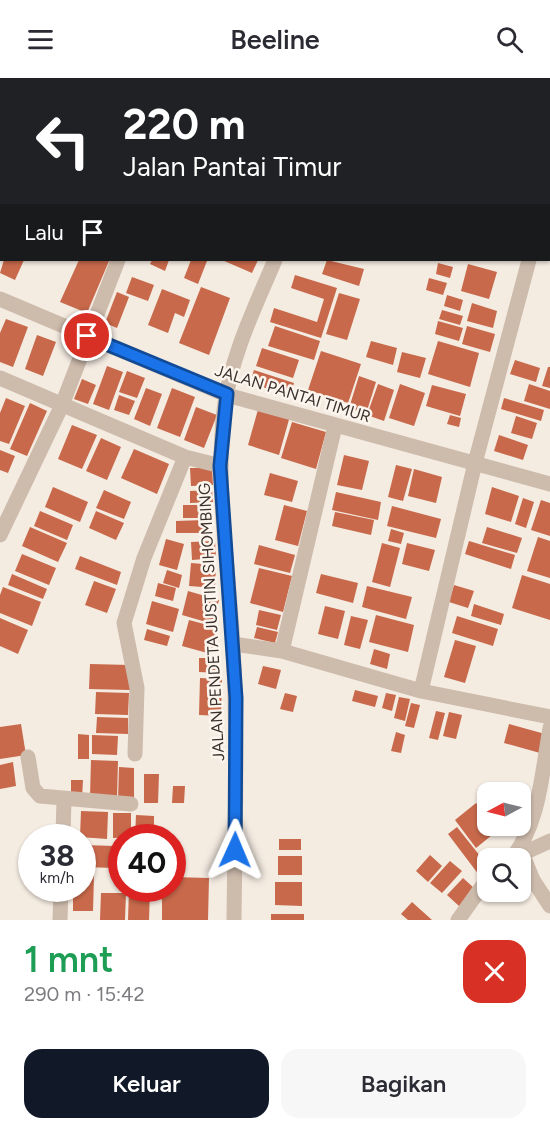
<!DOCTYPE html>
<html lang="id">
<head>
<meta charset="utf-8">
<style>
	body { margin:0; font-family:Figtree,sans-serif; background:#f7f7f7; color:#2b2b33; height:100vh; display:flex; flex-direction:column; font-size:22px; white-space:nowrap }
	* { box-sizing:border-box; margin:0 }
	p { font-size:20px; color:#7c7c81 }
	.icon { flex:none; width:33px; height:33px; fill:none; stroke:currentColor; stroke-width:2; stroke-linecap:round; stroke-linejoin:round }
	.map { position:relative; height:842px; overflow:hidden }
	.details { display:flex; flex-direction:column; background:#fff; flex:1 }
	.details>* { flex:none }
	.hud { position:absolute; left:0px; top:0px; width:550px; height:183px; box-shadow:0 2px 4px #0004; background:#202124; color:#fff; overflow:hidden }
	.needle { width:39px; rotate:263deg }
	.fabs { position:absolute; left:477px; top:704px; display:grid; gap:12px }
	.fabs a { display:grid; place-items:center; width:54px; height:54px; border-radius:12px; background:#fff; box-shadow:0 2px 4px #0004; font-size:30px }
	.speed { position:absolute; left:18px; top:746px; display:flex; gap:12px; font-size:30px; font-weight:700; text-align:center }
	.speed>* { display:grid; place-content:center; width:78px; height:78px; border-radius:50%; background:#fff; box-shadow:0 2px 4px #0004; line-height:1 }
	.speed small { font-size:15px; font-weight:400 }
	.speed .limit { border:9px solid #d22; background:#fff; color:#111 }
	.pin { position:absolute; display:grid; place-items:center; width:51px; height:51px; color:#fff; margin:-26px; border:3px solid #fff; border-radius:50%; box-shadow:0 2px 6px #0007 }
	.me { position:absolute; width:66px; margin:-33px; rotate:1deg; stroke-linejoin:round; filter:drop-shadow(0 0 4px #0008) }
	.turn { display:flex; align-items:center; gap:21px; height:126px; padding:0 24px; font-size:27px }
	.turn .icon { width:78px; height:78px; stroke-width:2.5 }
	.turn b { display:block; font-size:42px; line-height:51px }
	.then { display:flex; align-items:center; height:57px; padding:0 24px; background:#0003; gap:12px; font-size:22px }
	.round { display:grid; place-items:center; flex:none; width:63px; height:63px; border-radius:18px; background:#f7f7f7 }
	.head { display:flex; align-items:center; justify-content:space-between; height:102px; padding:0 24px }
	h1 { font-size:36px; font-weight:600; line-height:45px; color:#1e9e55 }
	.primary-button { display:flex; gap:12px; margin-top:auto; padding:12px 24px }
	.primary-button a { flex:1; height:69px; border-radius:18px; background:#111827; color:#fff; font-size:24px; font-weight:600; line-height:69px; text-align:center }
	.primary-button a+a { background:#f7f7f7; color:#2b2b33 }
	header { display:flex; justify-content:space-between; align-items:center; height:78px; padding:0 24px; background:#fff; font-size:27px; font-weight:600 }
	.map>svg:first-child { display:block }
	.building { fill:#c8694b }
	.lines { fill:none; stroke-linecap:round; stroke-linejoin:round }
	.minor { stroke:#cdbbac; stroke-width:15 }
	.tertiary { stroke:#cdbbac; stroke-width:15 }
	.primary { stroke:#7d675c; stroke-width:15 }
	.route-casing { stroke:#114b97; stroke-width:15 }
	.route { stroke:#1a73e8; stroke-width:10 }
	.labels { text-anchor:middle; stroke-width:5; stroke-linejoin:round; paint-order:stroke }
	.street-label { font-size:16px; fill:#3b302b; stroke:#fbf5ee }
</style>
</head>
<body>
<header><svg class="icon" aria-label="menu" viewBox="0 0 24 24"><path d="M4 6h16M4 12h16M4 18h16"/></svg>Beeline<svg class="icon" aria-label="search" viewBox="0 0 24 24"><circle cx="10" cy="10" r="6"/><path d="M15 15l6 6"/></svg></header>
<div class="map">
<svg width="550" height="842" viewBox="0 0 550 842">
	<rect width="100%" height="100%" fill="#f4ebe1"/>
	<path class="building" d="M4,182H24L15,202L0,195Z
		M79,182L109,183L87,235L60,224Z
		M152,182H169L165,193L150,186Z
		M191,182L207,183L198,206L184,200Z
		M222,182H258L252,195Z
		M327,182L364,191L359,208L322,196Z
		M438,185L453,189L450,200L436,196Z
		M468,186L497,194L489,221L461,213Z
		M295,197L337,210L321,260L270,244L274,230L317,244L324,221L291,210Z
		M132,199L154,207L148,223L126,215Z
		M429,200L447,205L443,217L426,212Z
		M201,209L230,220L209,277L179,265Z
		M162,211L190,222L184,239L175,235L168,255L148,247Z
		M117,214L129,219L117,250L105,245Z
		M339,215L360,221L347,262L326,256Z
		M447,217L463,222L460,233L444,228Z
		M472,225L497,233L493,250L467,243Z
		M442,232L463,238L460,247L439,241Z
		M6,241L28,249L13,289L0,284V255Z
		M438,243L463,250L459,263L435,256Z
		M275,248L320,263L314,282L268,268Z
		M467,248L495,256L490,274L462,266Z
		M37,257L56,264L43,298L25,291Z
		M371,263L397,270L393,287L366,279Z
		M438,263L479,275L470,309L428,296Z
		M262,270L299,282L293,300L256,288Z
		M321,273L361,286L348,325L308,312Z
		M402,274L426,280L420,300L397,294Z
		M515,282L540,290L536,304L510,296Z
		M107,288L123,294L109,332L93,326Z
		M548,289H550V310L542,308Z
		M254,292L294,305L290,318L250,305Z
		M127,293L145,300L137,320L119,314Z
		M359,298L376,304L366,336L349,330Z
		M82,301L96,307L88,326L74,321Z
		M378,306L394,312L384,343L367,337Z
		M400,306L425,315L414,348L389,340Z
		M529,306L550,313V331L524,323Z
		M432,307L466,316L460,338L426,328Z
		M146,310L162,316L150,348L134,341Z
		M172,310L195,319L180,359L157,350Z
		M119,317L135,323L129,337L114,332Z
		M6,320L25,328L9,366L0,363V335Z
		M504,320L544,332L541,343L501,331Z
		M30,325L47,333L27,378L10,371Z
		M259,328L290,338L279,377L248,367Z
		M196,329L217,337L204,370L184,362Z
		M450,337L461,340L459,349L447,346Z
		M516,338L537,345L532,361L511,355Z
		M292,344L326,354L316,391L281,380Z
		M72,347L97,357L82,391L58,381Z
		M499,357L528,367L523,382L494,373Z
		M101,360L121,369L107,402L86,393Z
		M134,371L169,386L157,416L121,400Z
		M0,372L15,378L8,395L0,392Z
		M344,377L369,383L362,412L337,407Z
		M396,387L412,391L403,423L388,419Z
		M190,390H212L213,407L191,408Z
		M414,391L442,399L436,425L408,418Z
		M270,395L298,403L292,424L264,417Z
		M53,409L88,424L80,444L45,429Z
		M492,409L519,418L511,444L485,436Z
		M104,412L131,424L124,441L96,430Z
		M212,412L213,424L190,425V413Z
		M336,414L381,424L378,442L332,432Z
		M523,420L534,424L526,450L515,446Z
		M541,422L550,425V458L531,452Z
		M183,427H203L204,440H183Z
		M284,427L307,433L298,468L275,462Z
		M392,428L441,441L436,460L387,448Z
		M40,433L73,447L67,462L34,448Z
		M96,433L124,445L116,462L89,450Z
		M335,434L374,442L371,457L332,448Z
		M204,442V455H176V443Z
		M30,449L67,465L58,484L22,468Z
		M487,449L522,460L517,475L482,465Z
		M391,451L404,455L401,466L388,463Z
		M538,459L550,463V500L527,493Z
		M166,461L184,466L177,492L159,487Z
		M215,463L216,480L192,482L191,464Z
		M469,463L515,477L511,491L465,476Z
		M382,465L400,470L390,509L372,504Z
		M407,465L435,472L429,493L402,486Z
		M259,467L295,477L290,495L254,486Z
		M22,476L56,490L49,507L15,493Z
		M80,478L121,494L117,507L75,491Z
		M191,485L216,487L215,510L189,508Z
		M259,490L292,498L283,534L250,525Z
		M167,492L182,497L179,510L163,505Z
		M12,496L47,511L43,521L8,507Z
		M321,496L358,505L353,525L316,515Z
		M522,497L550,506V542L512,530Z
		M94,503L116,511L107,535L85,527Z
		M158,505L176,510L173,523L155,518Z
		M454,507L474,513L468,530L449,524Z
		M367,508L412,519L406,541L362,529Z
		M3,509L41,524L32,548L0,535V517Z
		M188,513L219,522L213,546L182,537Z
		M152,523L179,531L173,554L146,546Z
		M474,526L504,536L501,547L471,538Z
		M325,528L345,533L338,561L318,556Z
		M259,532L281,537L277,552L256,547Z
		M376,537L414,547L408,574L369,564Z
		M351,538L368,542L360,571L344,567Z
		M457,538L498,551L493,568L452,555Z
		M0,540L28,552L18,576L0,568Z
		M189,542L219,550L211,576L182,568Z
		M257,549L278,554L275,565L254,560Z
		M147,551L170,558L167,568L144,562Z
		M455,562L476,568L465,605L444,599Z
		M374,571L390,576L387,591L370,586Z
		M199,580H219V595L199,594Z
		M90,586L130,587V612L89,611Z
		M263,588L281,592L276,611L258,606Z
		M200,600L222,601L221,638L199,637Z
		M355,612L378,618L375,629L352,623Z
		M96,614L129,615L128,637L95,636Z
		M285,615L297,618L293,634L280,631Z
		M386,615L396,617L392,633L382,630Z
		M399,619L410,621L405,643L394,640Z
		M411,625L420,627L414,650L405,648Z
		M436,633L445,635L438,662L429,660Z
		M449,634L462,637L456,661L443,658Z
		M97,639L128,640V656L96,655Z
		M21,646L26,677L0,681V649Z
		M509,646L545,656L540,675L504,665Z
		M396,654L405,657L401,675L391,673Z
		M78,656L89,657V681H78Z
		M92,657L118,658L117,677L92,676Z
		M91,682L118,683L117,720L90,719Z
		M13,684L16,708L0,711V687Z
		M119,689L134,690V723H118Z
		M144,696H159L158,725H144Z
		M71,702H83L82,720H71Z
		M173,708H185L184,725H172Z
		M476,725L488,740V747H493L497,753L476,770L455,742Z
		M81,733L108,734L107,761L80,759Z
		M113,735H131V759L113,760Z
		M136,737L154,738V759H135Z
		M457,749L488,788L479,797L448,756Z
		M279,761H301V772H279Z
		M83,767L115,768L114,790L83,789Z
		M430,777L442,788L428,804L416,793Z
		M278,778H302V797H278Z
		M450,783L462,793L442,815L430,805Z
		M82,797L94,798L93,833H73V810H82Z
		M172,799L209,800L208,842H162V810H172Z
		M463,800L474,810L459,828L447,817Z
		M275,804H302V828L275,827Z
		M129,811L150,812L149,842H128Z
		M101,815H126L125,842H100Z
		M412,824L432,842H408L401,836Z
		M271,836H304V842H271Z"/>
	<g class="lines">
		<path class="minor" d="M298,0L303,2
			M44,2L45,0
			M192,2L193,0
			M0,102L2,98
			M549,107L550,104
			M0,221L227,317L550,406
			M0,300L185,379L221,388
			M0,457L62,327L118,182
			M233,566L282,573L421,613L550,639
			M282,573L335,348
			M421,613L475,385L529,182
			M135,676L137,610L124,545L144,480L185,379
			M28,679L33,710L40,718L131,726
			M63,759L64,721
			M522,775L533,802L550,828
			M512,780C540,745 542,693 550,650
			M513,780L550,763
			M60,842L61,810
			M458,842L488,800"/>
		<path class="tertiary" d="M350,2L351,0
			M234,842C235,751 238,660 233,569C229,490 215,410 224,332C230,280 255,229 275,182"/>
		<path class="primary" d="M529,0L532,2
			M549,12H550"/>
	</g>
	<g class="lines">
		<defs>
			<path id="route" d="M87,258L227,316L220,388L236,620L235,772"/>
		</defs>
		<use href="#route" class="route-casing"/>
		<use href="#route" class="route"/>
	</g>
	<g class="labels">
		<g class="street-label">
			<text transform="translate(293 315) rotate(17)" y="6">JALAN PANTAI TIMUR</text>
			<text transform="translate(211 544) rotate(-93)" y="6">JALAN PENDETA JUSTIN SIHOMBING</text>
		</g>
	</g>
</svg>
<div class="fabs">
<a><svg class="needle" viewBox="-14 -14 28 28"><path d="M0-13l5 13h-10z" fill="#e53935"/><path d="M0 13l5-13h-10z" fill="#7c7c81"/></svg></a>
<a><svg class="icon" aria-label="search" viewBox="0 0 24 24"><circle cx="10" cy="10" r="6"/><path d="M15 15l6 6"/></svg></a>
</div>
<div class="speed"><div>38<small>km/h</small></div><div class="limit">40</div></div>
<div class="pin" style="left:87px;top:258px;background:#d93025"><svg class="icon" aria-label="arrive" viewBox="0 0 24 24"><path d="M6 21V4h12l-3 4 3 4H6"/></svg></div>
<svg class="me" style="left:235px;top:772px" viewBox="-20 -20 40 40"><path d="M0-17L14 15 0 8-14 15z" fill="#1a73e8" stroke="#fff" stroke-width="4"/></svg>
<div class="hud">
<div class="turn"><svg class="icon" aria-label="left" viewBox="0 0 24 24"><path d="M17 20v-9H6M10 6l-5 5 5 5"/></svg><div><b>220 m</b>Jalan Pantai Timur</div></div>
<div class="then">Lalu<svg class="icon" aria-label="arrive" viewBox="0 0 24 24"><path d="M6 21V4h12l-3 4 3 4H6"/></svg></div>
</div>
</div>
<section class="details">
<div class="head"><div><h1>1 mnt</h1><p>290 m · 15:42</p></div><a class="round" style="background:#d93025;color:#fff"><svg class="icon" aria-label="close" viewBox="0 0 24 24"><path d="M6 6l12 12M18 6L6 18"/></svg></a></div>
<div class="primary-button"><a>Keluar</a><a>Bagikan</a></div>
</section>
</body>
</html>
